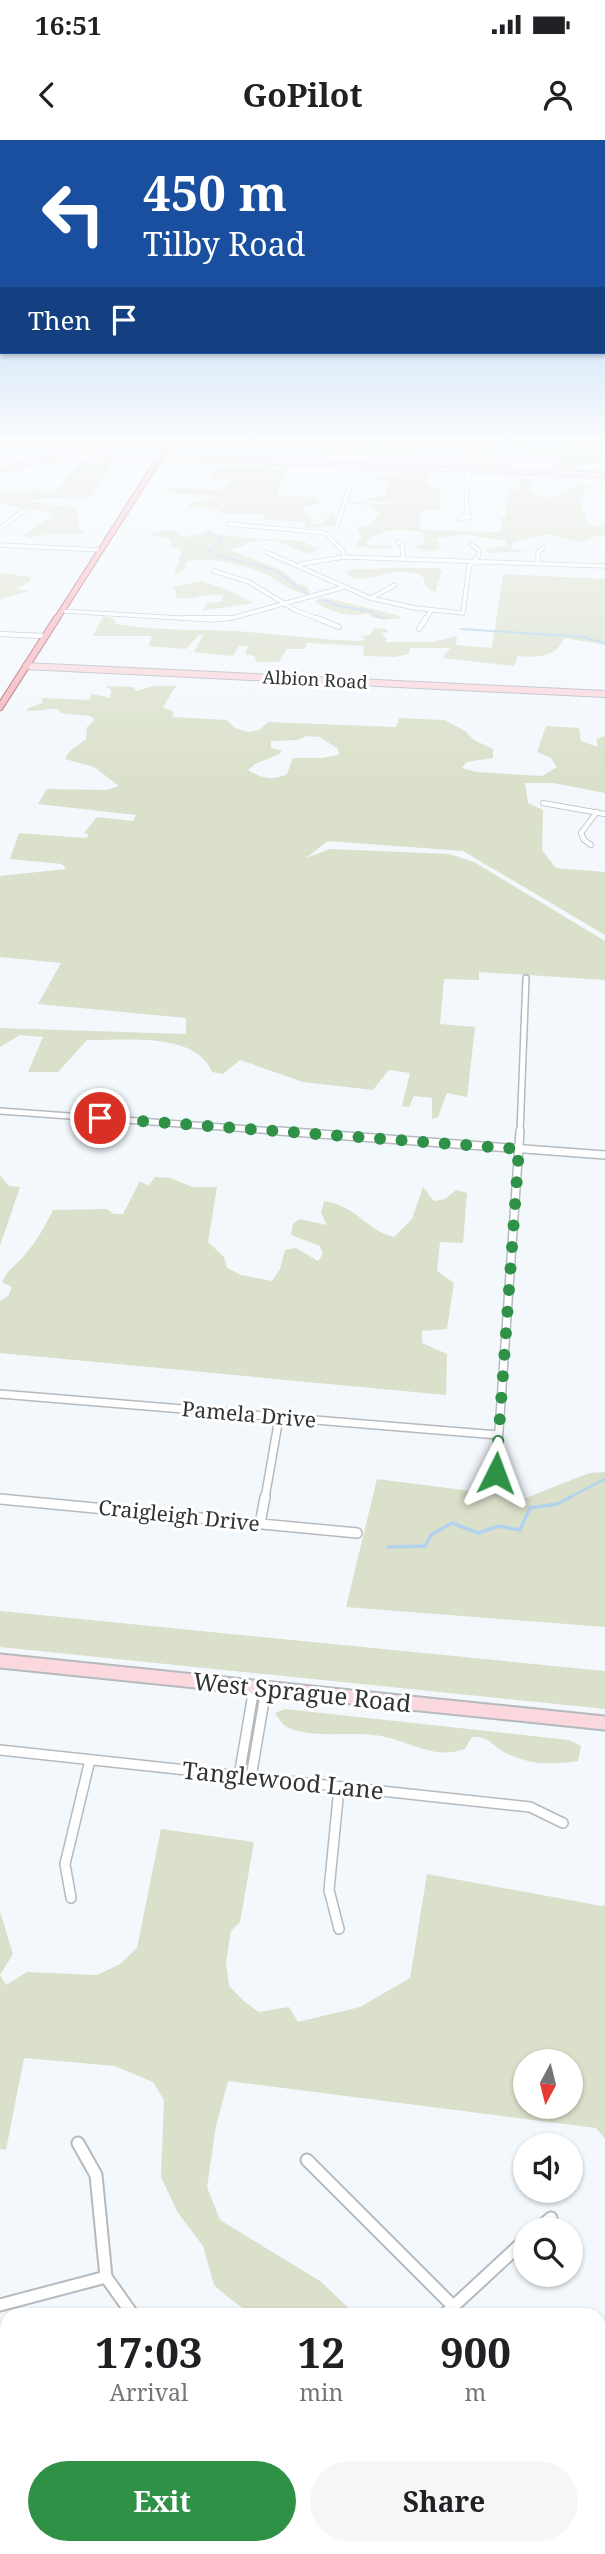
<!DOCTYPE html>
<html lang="en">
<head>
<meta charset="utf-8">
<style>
	body { margin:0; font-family:"Noto Serif",serif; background:#f6f6f6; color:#202124; height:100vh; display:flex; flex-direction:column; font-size:26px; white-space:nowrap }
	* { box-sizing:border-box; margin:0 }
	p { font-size:23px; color:#757577 }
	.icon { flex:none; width:38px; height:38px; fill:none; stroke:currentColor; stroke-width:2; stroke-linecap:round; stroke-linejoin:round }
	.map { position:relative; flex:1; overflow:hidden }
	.panel { position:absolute; left:0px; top:2168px; width:606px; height:247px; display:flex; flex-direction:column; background:#fff; border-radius:21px 21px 0 0; box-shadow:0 2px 5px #0004 }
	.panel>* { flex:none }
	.top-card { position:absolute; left:0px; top:0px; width:606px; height:214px; box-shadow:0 2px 5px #0004; background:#1a4fa0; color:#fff; overflow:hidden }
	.needle { width:46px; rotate:187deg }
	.buttons { position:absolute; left:513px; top:1909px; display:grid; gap:14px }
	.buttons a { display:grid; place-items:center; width:70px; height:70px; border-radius:50%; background:#fff; box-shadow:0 2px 5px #0004; font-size:35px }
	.pin { position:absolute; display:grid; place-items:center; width:60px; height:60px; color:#fff; margin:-30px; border:4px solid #fff; border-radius:50%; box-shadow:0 2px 7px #0007 }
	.me { position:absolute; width:77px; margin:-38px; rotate:3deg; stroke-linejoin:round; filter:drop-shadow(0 0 5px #0008) }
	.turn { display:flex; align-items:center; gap:24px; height:147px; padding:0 28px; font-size:32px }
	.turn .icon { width:91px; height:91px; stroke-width:2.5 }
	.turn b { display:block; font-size:49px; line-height:60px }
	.then { display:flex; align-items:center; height:66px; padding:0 28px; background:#0003; gap:14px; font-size:26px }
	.eta { display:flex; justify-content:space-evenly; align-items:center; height:119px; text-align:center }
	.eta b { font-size:42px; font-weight:700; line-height:49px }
	.action { display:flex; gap:14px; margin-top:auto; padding:14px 28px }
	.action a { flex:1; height:80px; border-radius:42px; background:#2e9146; color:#fff; font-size:28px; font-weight:700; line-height:80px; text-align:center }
	.action a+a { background:#f6f6f6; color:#202124 }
	.status { display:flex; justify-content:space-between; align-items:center; height:49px; padding:0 35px; background:#fff; direction:ltr }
	.status svg { height:19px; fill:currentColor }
	header { display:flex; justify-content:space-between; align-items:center; height:91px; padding:0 28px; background:#fff; font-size:32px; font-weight:700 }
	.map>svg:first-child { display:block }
	.green { fill:#dae0ca; fill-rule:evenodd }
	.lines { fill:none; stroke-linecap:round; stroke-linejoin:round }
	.stream-far2 { stroke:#b3d2ed; stroke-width:2 }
	.stream-far1 { stroke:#b3d2ed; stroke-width:2.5 }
	.stream { stroke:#b3d2ed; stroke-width:3.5 }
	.street-far5-casing { stroke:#b5babf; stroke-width:5 }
	.street-far4-casing { stroke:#b5babf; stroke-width:6 }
	.street-far3-casing { stroke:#b5babf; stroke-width:8 }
	.street-far2-casing { stroke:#b5babf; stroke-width:10 }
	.street-far1-casing { stroke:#b5babf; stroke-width:12 }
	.street-casing { stroke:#b5babf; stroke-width:15 }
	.secondary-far2-casing { stroke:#b5babf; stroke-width:7 }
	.secondary-far1-casing { stroke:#b5babf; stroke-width:8 }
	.secondary-casing { stroke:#b5babf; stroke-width:17 }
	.primary-far1-casing { stroke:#ae646e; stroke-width:7 }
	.primary-casing { stroke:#ae646e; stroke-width:8 }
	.street-far5 { stroke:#fff; stroke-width:3.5 }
	.street-far4 { stroke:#fff; stroke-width:4.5 }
	.street-far3 { stroke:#fff; stroke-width:5 }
	.street-far2 { stroke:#fff; stroke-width:7 }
	.street-far1 { stroke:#fff; stroke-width:9 }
	.street { stroke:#fff; stroke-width:11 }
	.secondary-far2 { stroke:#fbd8dd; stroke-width:5 }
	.secondary-far1 { stroke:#fbd8dd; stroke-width:6 }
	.secondary { stroke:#fbd8dd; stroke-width:13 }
	.primary-far1 { stroke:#f7b2bb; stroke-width:5 }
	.primary { stroke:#f7b2bb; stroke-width:6 }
	.route { stroke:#2e9146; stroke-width:12; stroke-dasharray:0 21.6 }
	.labels { text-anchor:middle; stroke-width:6; stroke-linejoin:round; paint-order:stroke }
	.far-street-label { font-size:18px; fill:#313335; stroke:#fff }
	.street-label { font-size:21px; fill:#313335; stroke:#fff }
	.near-street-label { font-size:24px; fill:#313335; stroke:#fff }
</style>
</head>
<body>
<div class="status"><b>16:51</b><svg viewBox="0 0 49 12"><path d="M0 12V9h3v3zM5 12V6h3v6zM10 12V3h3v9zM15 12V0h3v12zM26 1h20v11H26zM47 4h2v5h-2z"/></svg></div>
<header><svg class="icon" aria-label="back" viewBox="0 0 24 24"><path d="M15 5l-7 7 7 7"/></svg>GoPilot<svg class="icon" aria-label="person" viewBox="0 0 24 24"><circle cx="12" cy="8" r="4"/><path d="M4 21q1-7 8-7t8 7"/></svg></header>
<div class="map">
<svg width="605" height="2414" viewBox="0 0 605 2414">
	<rect width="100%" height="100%" fill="#f3f8fd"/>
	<path class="green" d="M277,302H605V323L572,326L567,329L605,331V334L556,330V324L560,319L544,316L543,319L530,318L526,310L490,308L489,319L494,320L493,326L507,328L461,327H480L476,323L486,321L483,319L455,325L451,323L462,315H473L443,303L442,306H421L410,315L398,319L323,313L304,307L300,303Z
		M113,314L117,315L90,359L45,358L28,361L77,369L78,384L85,394H50L29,398L23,395L52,377L51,372L0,364V351L28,354L32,349L55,353L82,320L91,321L92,332L106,317Z
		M218,327L286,329L277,355L319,358L318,364L301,368L314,380L311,384L320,385L331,374H334L336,379L334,384L338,386L305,388V383L263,379L264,374L219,373L218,369L189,367V362L206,361L217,356L167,353L165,347L222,350L233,340L207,339Z
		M412,332L430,333L428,344L440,349V369L420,371V390L498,392L503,390L500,380L506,375L508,349L517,350L523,338L534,340L531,351C546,363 565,356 577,343L593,347L585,348L580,363L589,385L605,387V396L597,395L578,403C547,392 544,393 512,403V409L527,412L491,413L485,410L506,406V401L462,394L436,399L441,408L433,411L410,407L424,404L425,396L422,392C403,389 381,387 366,402L368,405L395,406L381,409L355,406L361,398L356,387H368L380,373L373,371V366L348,363L349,361L387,365L390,362L360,360L385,355L388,342L380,341L376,337Z
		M160,391H176L178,395L186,397L209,392L242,398L291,400L302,401L319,409C303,419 296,407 282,403C270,399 258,400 247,403L245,406L228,409L281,430L297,443L308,447L310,454C294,456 276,438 261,432C244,425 205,416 188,421L185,424L186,428L174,436L182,409L169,406L172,401L169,399L148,395Z
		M399,428H439L442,431L435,452L425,446L424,438C396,419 363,452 345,432L355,429Z
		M0,433L31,437V441L16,449L29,451L0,459Z
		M503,434L605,439V505L564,498C558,517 535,518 518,516L514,526L442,518L450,508H410L409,514L395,517L363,516L364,506L307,503L305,509H287L279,522H256L255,516L245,514L248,506H239L233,516L194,512L203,495H199L186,509L149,506L152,496H93L103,476L115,480L116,484C157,491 194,489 235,491C277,494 318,500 360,501L365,499L361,496L370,495L374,488L386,489L388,491L382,494L387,499L385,502H433L457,496L456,505L492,508Z
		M201,441L226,449L254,463L202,471L207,464L222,461L223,456C207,450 191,463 175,457L176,452L173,447Z
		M320,458L332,459L400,476L399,479C387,479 377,482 367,473C353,479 325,471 315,461Z
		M105,546L133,547L137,551L153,546H176L163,567L174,572L172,577L227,580L235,588L248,592L259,590L268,582L396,587L399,578L445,580L465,591L474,600L493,609V618L466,622L462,628L477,632L542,636L557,627L551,618L537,612L546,586L579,588L581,601L598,607L596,599L605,596V653L553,643H525L528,663L543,670L542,710L556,728L605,732V795L463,711L328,701L306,718L330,709L449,714L474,722L605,801V840L479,832V840L444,839L440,884L475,887L467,957L447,953L438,977L432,979V958L414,956L409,967L402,966L410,933L389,930L373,950L303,942L240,920L223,934L212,932C195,891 124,901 87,900L58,932H28L43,897L20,895L0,907V888L186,894V878L38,864L61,823L0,817V736L66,729L62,724L10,719L19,693L86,698L89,695L84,693L97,677L133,681L136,675L38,664L47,649L107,650L119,646L94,627L65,619L70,611L86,599L87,587L94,580L91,576L60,573L59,569C47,568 38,572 26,571L28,568L43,563L42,558L89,560L92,554L110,558L111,550ZM306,596L320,597L338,609L339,615L322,618H293L287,634C274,641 260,638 248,630L255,624L279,614L282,611L271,608V601L298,600Z
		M0,1035L9,1046L20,1047L0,1106Z
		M155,1037L171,1038L192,1047H217L208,1102L224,1117L227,1128L241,1135L272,1141L280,1129L285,1110L296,1108L318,1121L323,1114L320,1106L291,1095L293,1084L299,1079L327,1085L321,1073L324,1061C359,1067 365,1090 394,1097L412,1079L423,1047L434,1061L445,1059L456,1050L467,1053L463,1103L440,1102L437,1131L454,1143L447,1189L422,1191V1203L447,1214L446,1255L0,1213V1161L8,1156L12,1147L2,1142C7,1130 15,1126 23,1117C35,1103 45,1087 53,1070L107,1069L114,1074H123L140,1041L148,1046Z
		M605,1332V1487L346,1467L377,1339L526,1358L589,1333Z
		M0,1471L605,1531V1569L0,1507Z
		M285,1569L569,1600L581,1606L578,1621C553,1625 530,1625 506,1613C490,1605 492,1597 472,1597L465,1609C432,1620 413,1602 381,1596C352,1591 323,1598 294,1590C284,1587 280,1581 275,1573Z
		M161,1689L254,1702L240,1782L231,1791L226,1822L229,1846L246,1863L259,1872L289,1867L298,1882L360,1867L410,1838L427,1734L602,1766L605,1765V1999L596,1988L228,1941L216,1986L207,2047L220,2080L320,2141L356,2175H252L229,2158L214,2145L203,2106L178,2073L161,2037L164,1960L153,1942L115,1926L24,1918L6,2010L0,2009V1771L13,1814L0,1835L6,1845L27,1832L97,1835L120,1824L137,1808ZM525,1922H570V1967H525Z
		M6,2251L7,2366L0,2383V2254Z"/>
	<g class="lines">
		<path class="stream-far2" d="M490,302L582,304L580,302
			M597,302H605
			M368,303L385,302
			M600,320L605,318
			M208,391L220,399V403L209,410L220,416L274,430L307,454
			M324,460L339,466L373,472L375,476L385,478
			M461,489L583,497L605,503"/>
		<path class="stream-far1" d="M568,1358L605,1339"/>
		<path class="stream" d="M388,1407L425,1406L431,1395L452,1383L478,1393L499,1386L520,1390L530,1368L557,1364L571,1357"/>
		<defs>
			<path id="street-far5" d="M0,312L8,302
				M0,323L10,327
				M460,379L469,377L466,360L469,330
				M229,384L325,393L343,411L344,417
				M337,386L356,325
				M0,388L25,370
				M398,402L402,404L403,418
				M0,405L101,410
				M266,412L370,458L415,468L463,473L469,426L478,417L479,411L471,404
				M538,423V412L544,407
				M301,424L344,417L605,426
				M214,431L249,442L295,470L321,480
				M371,458L395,445
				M62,471L213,480L232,478L341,448
				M425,480L431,471"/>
			<path id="street-far4" d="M185,478H229
				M317,478L339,487
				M419,489L426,478
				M0,494L44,496
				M543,663L605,674
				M591,705L584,700L581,693L597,672"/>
			<path id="street-far3" d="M0,971L303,993
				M520,993L526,838"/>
			<path id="street-far2" d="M279,991L605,1015
				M0,1254L498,1295
				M496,1333L520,991
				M265,1358L279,1278"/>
			<path id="street-far1" d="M0,1359L357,1393
				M260,1384L265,1357
				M0,1610L530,1667L563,1683
				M239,1636L254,1548
				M251,1637L266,1549
				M339,1648L329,1750L339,1789
				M71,1758L65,1724L90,1620"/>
			<path id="street" d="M78,2003L96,2035L106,2137L133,2175
				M307,2020L452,2165
				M537,2090L551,2078
				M0,2165L106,2137
				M444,2175L525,2100
				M359,2408L361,2414
				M95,2414L104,2408"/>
			<path id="secondary-far2" d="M160,317L605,335
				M0,329L134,302"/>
			<path id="secondary-far1" d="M26,526L605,554"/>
			<path id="secondary" d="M0,1521L605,1583"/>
			<path id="primary-far1" d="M56,480L170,302"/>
			<path id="primary" d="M0,567L57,478"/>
		</defs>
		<use href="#street-far5" class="street-far5-casing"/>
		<use href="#street-far4" class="street-far4-casing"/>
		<use href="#street-far3" class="street-far3-casing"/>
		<use href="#street-far2" class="street-far2-casing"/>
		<use href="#street-far1" class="street-far1-casing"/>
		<use href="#street" class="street-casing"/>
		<use href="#secondary-far2" class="secondary-far2-casing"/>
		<use href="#secondary-far1" class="secondary-far1-casing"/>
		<use href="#secondary" class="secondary-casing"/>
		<use href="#primary-far1" class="primary-far1-casing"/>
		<use href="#primary" class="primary-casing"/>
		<use href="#street-far5" class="street-far5"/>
		<use href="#street-far4" class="street-far4"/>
		<use href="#street-far3" class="street-far3"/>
		<use href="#street-far2" class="street-far2"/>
		<use href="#street-far1" class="street-far1"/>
		<use href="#street" class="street"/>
		<use href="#secondary-far2" class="secondary-far2"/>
		<use href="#secondary-far1" class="secondary-far1"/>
		<use href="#secondary" class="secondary"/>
		<use href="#primary-far1" class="primary-far1"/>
		<use href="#primary" class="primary"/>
	</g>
	<linearGradient id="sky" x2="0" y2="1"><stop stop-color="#93c0ea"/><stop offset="0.47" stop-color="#fafcfe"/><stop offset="1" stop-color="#fafcfe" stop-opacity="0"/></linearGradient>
	<rect width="605" height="640" fill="url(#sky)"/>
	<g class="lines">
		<path class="route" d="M100,978L519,1009L496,1333"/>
	</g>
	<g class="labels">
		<g class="far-street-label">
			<text transform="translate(315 540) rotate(3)" y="6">Albion Road</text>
		</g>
		<g class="street-label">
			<text transform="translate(249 1275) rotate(5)" y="7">Pamela Drive</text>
			<text transform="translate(179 1376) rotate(6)" y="7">Craigleigh Drive</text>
		</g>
		<g class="near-street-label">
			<text transform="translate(302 1553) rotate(6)" y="8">West Sprague Road</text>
			<text transform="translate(283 1641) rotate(6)" y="8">Tanglewood Lane</text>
		</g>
	</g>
</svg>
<div class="buttons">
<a><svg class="needle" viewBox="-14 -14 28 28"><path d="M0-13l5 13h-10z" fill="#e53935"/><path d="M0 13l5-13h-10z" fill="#757577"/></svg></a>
<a><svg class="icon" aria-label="sound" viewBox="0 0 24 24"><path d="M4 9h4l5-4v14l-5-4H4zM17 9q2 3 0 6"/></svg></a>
<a><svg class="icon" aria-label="search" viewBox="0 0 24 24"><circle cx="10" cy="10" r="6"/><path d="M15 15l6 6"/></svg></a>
</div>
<div class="pin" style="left:100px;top:978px;background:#d93025"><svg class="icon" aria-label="arrive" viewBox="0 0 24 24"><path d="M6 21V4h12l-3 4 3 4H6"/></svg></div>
<svg class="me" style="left:496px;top:1333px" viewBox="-20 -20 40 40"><path d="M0-17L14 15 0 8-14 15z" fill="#2e9146" stroke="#fff" stroke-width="4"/></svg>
<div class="top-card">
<div class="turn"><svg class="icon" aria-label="left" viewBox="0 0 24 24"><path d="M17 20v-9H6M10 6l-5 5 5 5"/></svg><div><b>450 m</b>Tilby Road</div></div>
<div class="then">Then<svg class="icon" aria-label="arrive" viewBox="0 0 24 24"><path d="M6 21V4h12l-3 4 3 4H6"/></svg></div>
</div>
<section class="panel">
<div class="eta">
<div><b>17:03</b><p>Arrival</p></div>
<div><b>12</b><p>min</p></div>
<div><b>900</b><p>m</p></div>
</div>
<div class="action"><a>Exit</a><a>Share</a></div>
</section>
</div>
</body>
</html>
